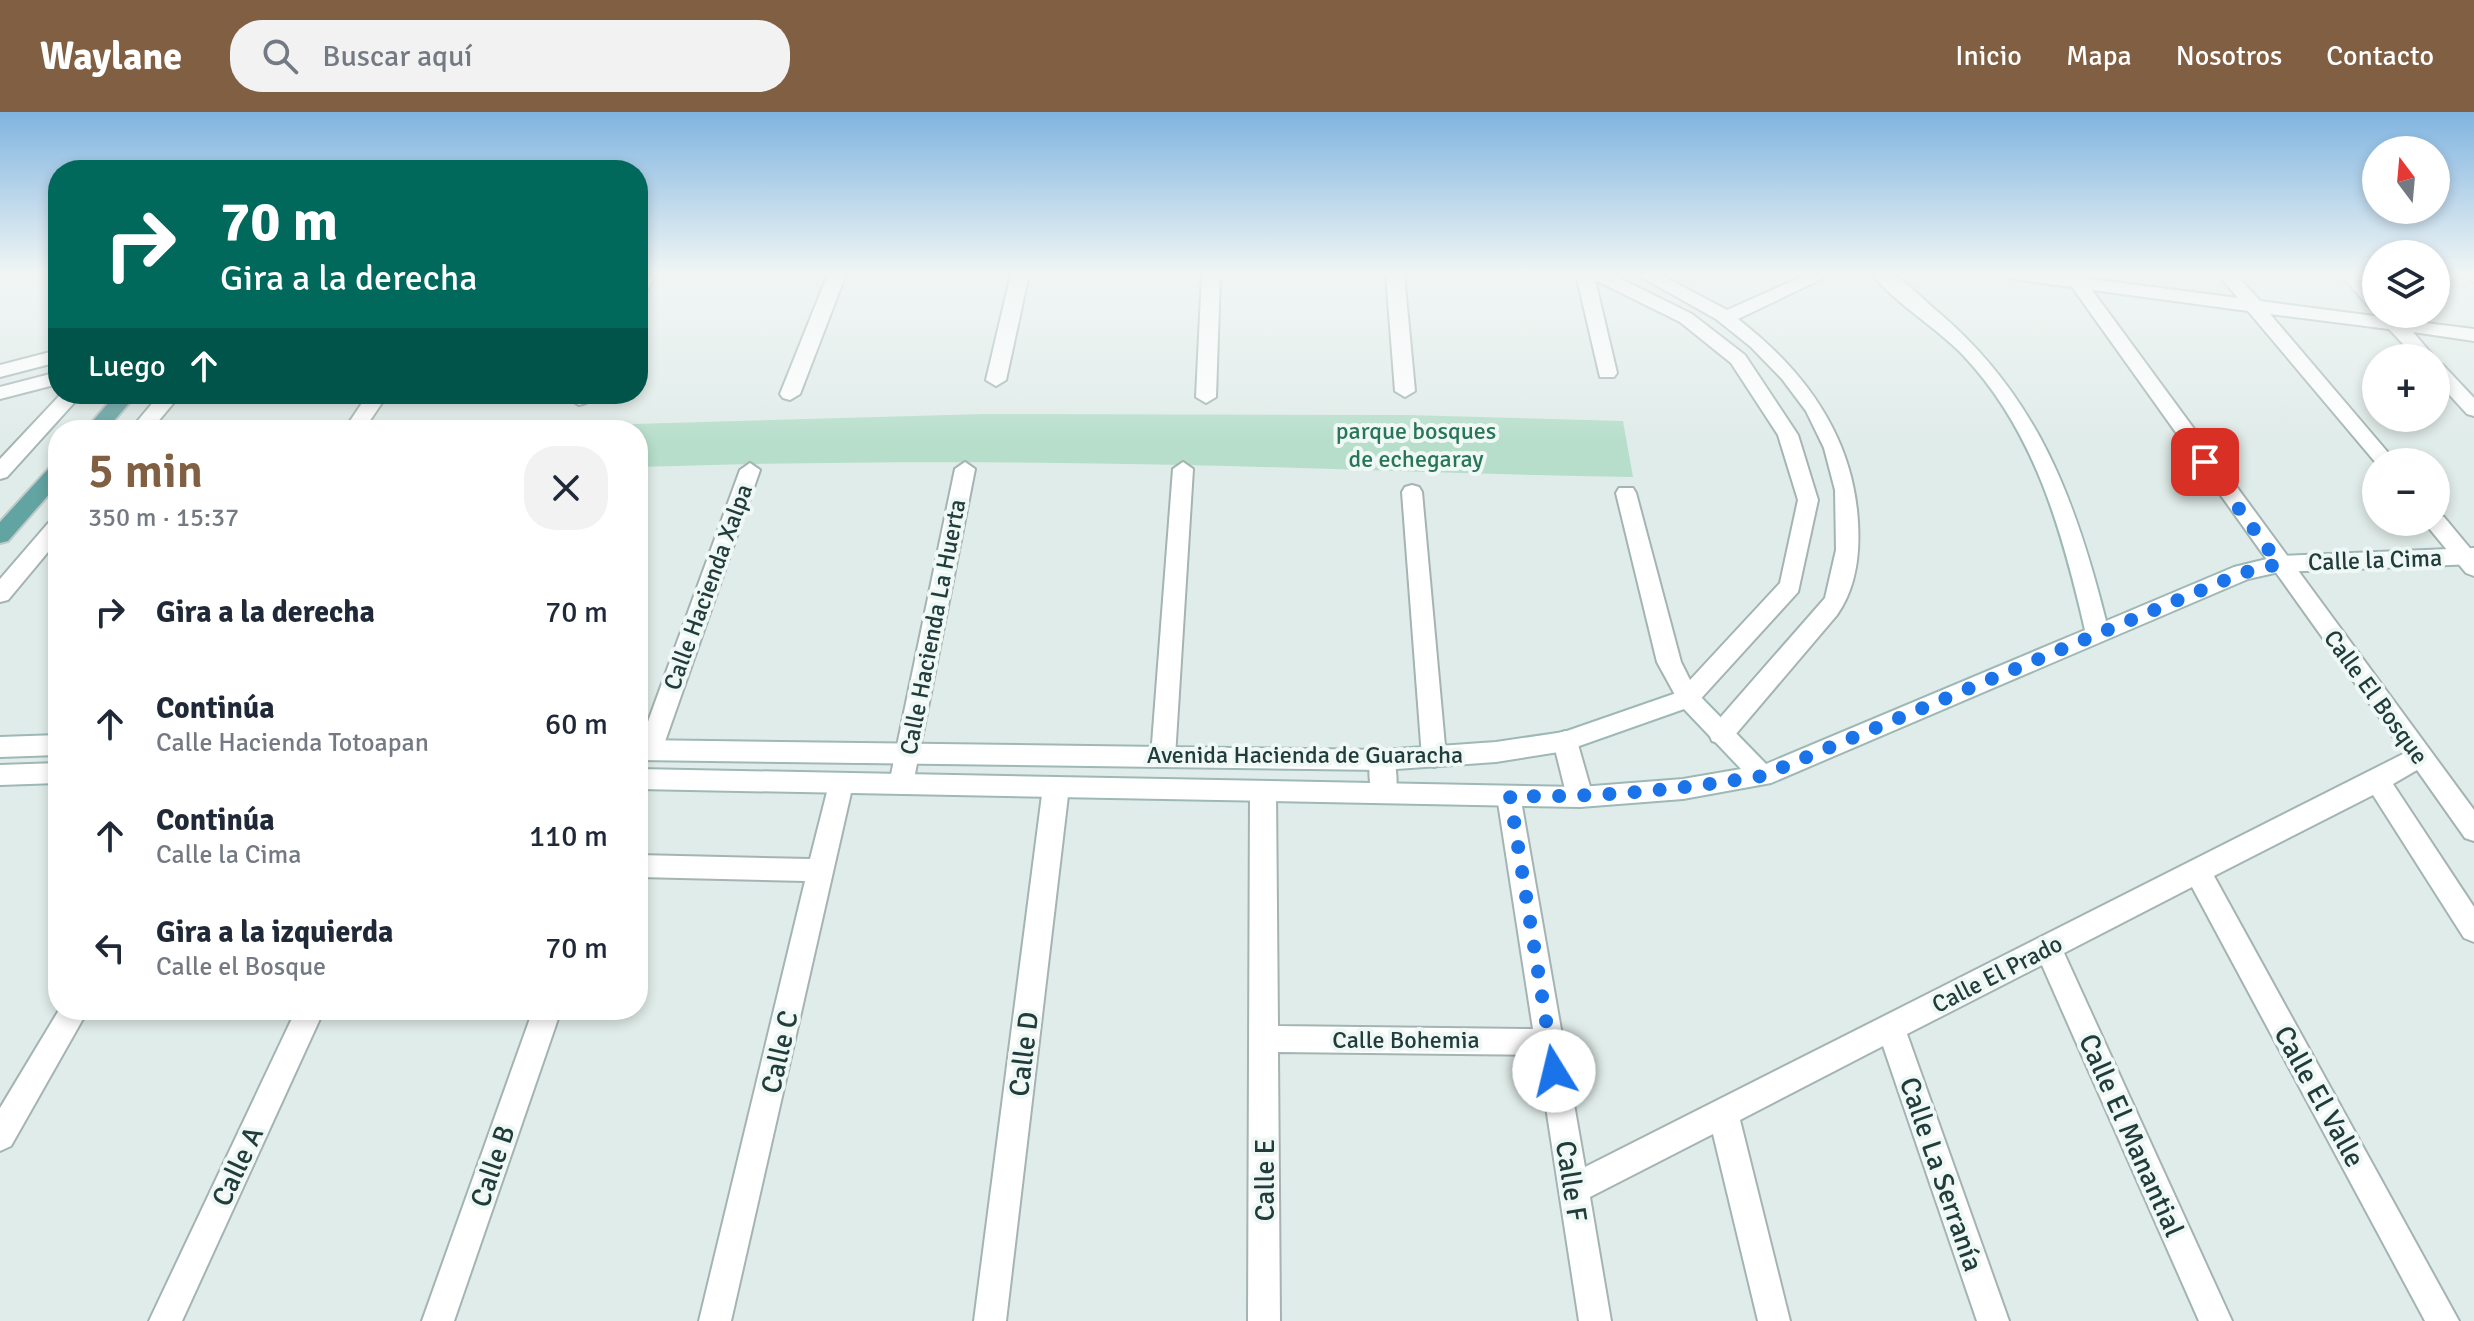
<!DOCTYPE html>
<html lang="es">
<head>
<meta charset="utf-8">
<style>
	body { margin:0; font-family:Signika,sans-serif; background:#f2f2f3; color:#1f2937; height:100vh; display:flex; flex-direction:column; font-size:30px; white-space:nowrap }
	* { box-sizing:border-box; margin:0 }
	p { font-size:26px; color:#747a83 }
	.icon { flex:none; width:44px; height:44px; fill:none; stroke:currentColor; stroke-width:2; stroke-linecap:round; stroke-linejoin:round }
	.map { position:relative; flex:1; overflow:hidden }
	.panel { position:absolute; left:48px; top:308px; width:600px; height:600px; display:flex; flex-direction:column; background:#fff; border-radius:32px; box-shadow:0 4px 12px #0003 }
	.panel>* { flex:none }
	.hud { position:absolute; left:48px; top:48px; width:600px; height:244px; border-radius:32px; box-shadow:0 4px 12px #0003; background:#00695c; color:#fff; overflow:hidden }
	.needle { width:52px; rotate:344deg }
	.fabs { position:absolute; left:2362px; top:24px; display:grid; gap:16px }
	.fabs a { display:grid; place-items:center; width:88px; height:88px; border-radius:50%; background:#fff; box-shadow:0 4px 12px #0003; font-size:40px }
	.pin { position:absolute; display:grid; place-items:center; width:68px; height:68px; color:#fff; margin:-34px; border-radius:16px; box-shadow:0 4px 12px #0006 }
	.me { position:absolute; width:88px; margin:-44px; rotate:351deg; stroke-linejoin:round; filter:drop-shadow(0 0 6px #0008) }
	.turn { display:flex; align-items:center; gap:28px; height:168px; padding:0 40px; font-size:36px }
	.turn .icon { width:104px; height:104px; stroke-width:2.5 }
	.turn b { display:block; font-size:56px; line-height:68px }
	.then { display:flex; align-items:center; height:76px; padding:0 40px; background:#0003; gap:16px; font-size:30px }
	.round { display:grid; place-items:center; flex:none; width:84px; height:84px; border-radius:32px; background:#f2f2f3 }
	.head { display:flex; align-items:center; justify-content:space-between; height:136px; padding:0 40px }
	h1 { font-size:48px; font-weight:600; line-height:60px; color:#815f43 }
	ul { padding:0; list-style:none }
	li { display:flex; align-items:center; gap:24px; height:112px; padding:0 40px }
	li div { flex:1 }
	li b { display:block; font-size:30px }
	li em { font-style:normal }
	header { display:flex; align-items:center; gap:48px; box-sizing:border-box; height:112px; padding:0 40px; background:#815f43; color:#fff }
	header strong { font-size:38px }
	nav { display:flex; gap:44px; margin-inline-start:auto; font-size:28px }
	.search { width:560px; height:72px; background:#f2f2f3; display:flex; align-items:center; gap:20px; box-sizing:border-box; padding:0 28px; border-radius:32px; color:#747a83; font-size:30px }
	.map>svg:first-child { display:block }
	.green { fill:#b7decb }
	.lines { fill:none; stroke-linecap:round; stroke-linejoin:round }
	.minor-casing { stroke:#a3b4b2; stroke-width:4 }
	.tertiary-casing { stroke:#a3b4b2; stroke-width:4 }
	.secondary-casing { stroke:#9eb8b5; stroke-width:4 }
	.primary-casing { stroke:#c1c9c8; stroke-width:4 }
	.minor { fill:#fff; fill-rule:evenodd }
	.tertiary { fill:#fff; fill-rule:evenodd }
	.secondary { fill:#fff; fill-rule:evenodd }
	.primary { fill:#62a4a2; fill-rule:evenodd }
	.route { stroke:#1a73e8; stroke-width:14; stroke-dasharray:0 25.2 }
	.labels { text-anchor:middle; stroke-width:8; stroke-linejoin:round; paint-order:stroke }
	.park-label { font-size:24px; fill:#287658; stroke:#f0f8f6 }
	.street-label { font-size:24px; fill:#203d3c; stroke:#f0f8f6 }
	.near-street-label { font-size:28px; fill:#203d3c; stroke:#f0f8f6 }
</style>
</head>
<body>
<header>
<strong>Waylane</strong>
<div class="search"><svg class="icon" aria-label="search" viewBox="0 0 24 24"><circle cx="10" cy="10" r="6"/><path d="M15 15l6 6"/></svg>Buscar aquí</div>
<nav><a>Inicio</a><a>Mapa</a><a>Nosotros</a><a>Contacto</a></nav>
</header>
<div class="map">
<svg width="2474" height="1209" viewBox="0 0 2474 1209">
	<rect width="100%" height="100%" fill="#e0ece9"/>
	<path class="green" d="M984,302L1407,303L1623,309L1633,365C1483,363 1334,356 1184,353C1002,349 820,349 638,355V318H527L565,314Z"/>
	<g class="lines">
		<defs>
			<path id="minor" d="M639,162H657L644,184L638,185Z
				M828,162H846L800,282L790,288L783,286L780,282Z
				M1011,162H1029L1006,268L996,274L986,268Z
				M1202,162H1220L1216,285L1206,291L1196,285Z
				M1386,162H1404L1415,279L1405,285L1395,279Z
				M1576,162H1611L1692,202L1745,243L1798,323L1818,388L1798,480L1696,592L1688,595L1680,592L1657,550L1616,381L1619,376H1633L1636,381L1681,550L1690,568L1780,471L1798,388L1778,323L1731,251L1680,210L1595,168L1617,261L1614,265H1600Z
				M1636,162H1659L1727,198L1808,162H1832L1738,207C1805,259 1853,324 1858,410C1860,443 1856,476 1837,503L1730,629L1721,632L1712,629L1709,622L1712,615L1825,486L1836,438L1835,378L1824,336L1806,299L1782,267L1751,235L1716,207Z
				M2003,162H2080L2083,166L2238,186L2218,162H2236L2260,189L2382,205L2392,202L2401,208L2474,217V229L2413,220L2435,246H2416L2389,217L2270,202L2396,350L2376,351L2248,199L2092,178L2474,698V729L2465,726L2417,658L2393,672L2474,795V830L2464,826L2373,683L2214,764L2459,1209H2425L2192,775L2064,841L2232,1209H2199L2042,853L1907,922L2009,1209H1977L1883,934L1740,1008L1790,1209H1758L1713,1022L1590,1085L1611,1209H1579L1538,943L1278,940L1280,1209H1248L1250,679L1254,672L1263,669L1272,672L1276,679L1278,914L1533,917L1497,684L1501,677L1510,674L1519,677L1585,1055L2405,641L2072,175L2012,167Z
				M2340,162H2359L2376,181V197L2370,196Z
				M2462,162H2474V170Z
				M58,238V250L0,265V253Z
				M2436,251L2443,253L2474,286V304L2467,302L2436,268Z
				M58,260V272L0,287V275Z
				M368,282H388L367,313H353L350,309Z
				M572,282H592L586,291L579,293L569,287Z
				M965,350L975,357L913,672L910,679L901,682L892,679L889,672L955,357Z
				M1183,350L1193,357L1175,645L1172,652L1163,655L1154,652L1151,645L1173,357Z
				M750,351L760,358L662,638L659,645L650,648L641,645L638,637L740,358Z
				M1412,373L1419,375L1422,380L1446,645L1443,652L1434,655L1425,652L1422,645L1402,380L1405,375Z
				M2436,403L2444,405L2474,441V464L2466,461L2428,415L2425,410H2436Z
				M841,662L850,665L853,672L731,1209H699L805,769L638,765V743L810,747L829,672L832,665Z
				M1056,665L1065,668L1069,675L1006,1209H974L1043,675L1047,668Z
				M59,898H88L11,1034L0,1039V996Z
				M296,898H324L182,1209H149Z
				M533,898H561L454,1209H422Z"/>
			<path id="tertiary" d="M61,282H82L7,365L0,367V347Z
				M160,282H181L151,318H130Z
				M58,407V428L8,488L0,490V467L50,409Z
				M1565,619L1574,622L1577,629L1593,685L1589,692L1580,695L1571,692L1567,685L1553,629L1556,622Z
				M1382,638L1391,641C1397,653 1399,676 1393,688L1384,691L1375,688C1369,676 1367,653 1373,641Z"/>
			<path id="secondary" d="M1872,162C1877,162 1885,161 1890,162C1902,165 1927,191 1938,200C2037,284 2075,386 2106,509L2234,455L2279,444L2474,436V452L2279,460L2248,467L1771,671L1683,687L1580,695L638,677V657L1580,675L1683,667L1741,657L1684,597L1565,639L1496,650L1382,658L638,648V628L1382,638L1496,630L1564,620L1688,577L1696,580L1766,652L2085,518C2062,419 2035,319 1963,243C1936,215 1896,192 1872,162Z
				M58,623V643L0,645V625Z
				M58,651V671L0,673V653Z"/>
			<path id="primary" d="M116,282H137L106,318H85Z
				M58,352V372L8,429L0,431V410L51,354Z"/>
		</defs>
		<use href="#minor" class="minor-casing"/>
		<use href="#tertiary" class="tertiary-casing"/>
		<use href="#secondary" class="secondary-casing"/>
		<use href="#primary" class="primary-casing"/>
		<use href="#minor" class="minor"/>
		<use href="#tertiary" class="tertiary"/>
		<use href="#secondary" class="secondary"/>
		<use href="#primary" class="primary"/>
	</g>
	<linearGradient id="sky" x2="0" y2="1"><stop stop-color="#80b4e0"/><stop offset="0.49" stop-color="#f1f6f5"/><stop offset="1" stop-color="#f1f6f5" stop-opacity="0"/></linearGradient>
	<rect width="2474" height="331" fill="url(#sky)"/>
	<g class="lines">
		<path class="route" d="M1554,959L1510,684C1595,686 1678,678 1762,664L2242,461L2279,452L2205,350"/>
	</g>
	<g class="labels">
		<g class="park-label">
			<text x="1416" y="327">parque bosques<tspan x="1416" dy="28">de echegaray</tspan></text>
		</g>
		<g class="street-label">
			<text transform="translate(2375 448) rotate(-2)" y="8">Calle la Cima</text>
			<text transform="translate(708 475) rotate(-70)" y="8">Calle Hacienda Xalpa</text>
			<text transform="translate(933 515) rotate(-79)" y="8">Calle Hacienda La Huerta</text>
			<text transform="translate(2376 585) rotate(54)" y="8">Calle El Bosque</text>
			<text x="1305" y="651">Avenida Hacienda de Guaracha</text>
			<text transform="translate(1997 862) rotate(-27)" y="8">Calle El Prado</text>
			<text x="1406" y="936">Calle Bohemia</text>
		</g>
		<g class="near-street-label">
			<text transform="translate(779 940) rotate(-77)" y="10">Calle C</text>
			<text transform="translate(1023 942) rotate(-83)" y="10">Calle D</text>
			<text transform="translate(2320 984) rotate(61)" y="10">Calle El Valle</text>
			<text transform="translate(2132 1023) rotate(66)" y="10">Calle El Manantial</text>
			<text transform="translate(237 1054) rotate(-65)" y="10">Calle A</text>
			<text transform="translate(492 1054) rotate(-71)" y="10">Calle B</text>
			<text transform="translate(1942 1062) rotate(71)" y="10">Calle La Serranía</text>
			<text transform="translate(1264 1068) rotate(-90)" y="10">Calle E</text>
			<text transform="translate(1572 1069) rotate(81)" y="10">Calle F</text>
		</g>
	</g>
</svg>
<div class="fabs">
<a><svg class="needle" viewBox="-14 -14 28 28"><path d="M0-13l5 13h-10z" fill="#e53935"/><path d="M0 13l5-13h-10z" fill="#747a83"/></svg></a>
<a><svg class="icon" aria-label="layers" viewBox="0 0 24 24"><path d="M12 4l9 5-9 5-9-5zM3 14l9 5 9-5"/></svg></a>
<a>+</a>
<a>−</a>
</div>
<div class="pin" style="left:2205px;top:350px;background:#d93025"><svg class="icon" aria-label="arrive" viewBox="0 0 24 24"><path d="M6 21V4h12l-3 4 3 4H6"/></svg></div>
<svg class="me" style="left:1554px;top:959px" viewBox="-20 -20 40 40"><circle r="19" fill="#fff"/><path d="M0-13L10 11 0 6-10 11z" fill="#1a73e8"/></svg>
<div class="hud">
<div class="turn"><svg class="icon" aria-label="right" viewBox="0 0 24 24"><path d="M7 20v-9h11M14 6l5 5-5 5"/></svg><div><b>70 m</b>Gira a la derecha</div></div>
<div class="then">Luego<svg class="icon" aria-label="ahead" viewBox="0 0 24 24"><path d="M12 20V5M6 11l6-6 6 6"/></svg></div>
</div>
<section class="panel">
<div class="head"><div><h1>5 min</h1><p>350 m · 15:37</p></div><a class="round"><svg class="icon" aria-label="close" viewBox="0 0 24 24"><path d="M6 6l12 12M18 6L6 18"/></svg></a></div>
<ul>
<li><svg class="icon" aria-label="right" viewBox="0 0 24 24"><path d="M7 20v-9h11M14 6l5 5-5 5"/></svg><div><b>Gira a la derecha</b></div><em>70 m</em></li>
<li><svg class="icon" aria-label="ahead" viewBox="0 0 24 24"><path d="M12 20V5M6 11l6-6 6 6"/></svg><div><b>Continúa</b><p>Calle Hacienda Totoapan</p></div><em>60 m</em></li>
<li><svg class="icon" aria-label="ahead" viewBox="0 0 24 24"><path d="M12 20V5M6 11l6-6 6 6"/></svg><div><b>Continúa</b><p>Calle la Cima</p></div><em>110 m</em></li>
<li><svg class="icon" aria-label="left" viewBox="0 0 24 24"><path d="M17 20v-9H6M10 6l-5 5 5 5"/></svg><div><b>Gira a la izquierda</b><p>Calle el Bosque</p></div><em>70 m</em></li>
</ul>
</section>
</div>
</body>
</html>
